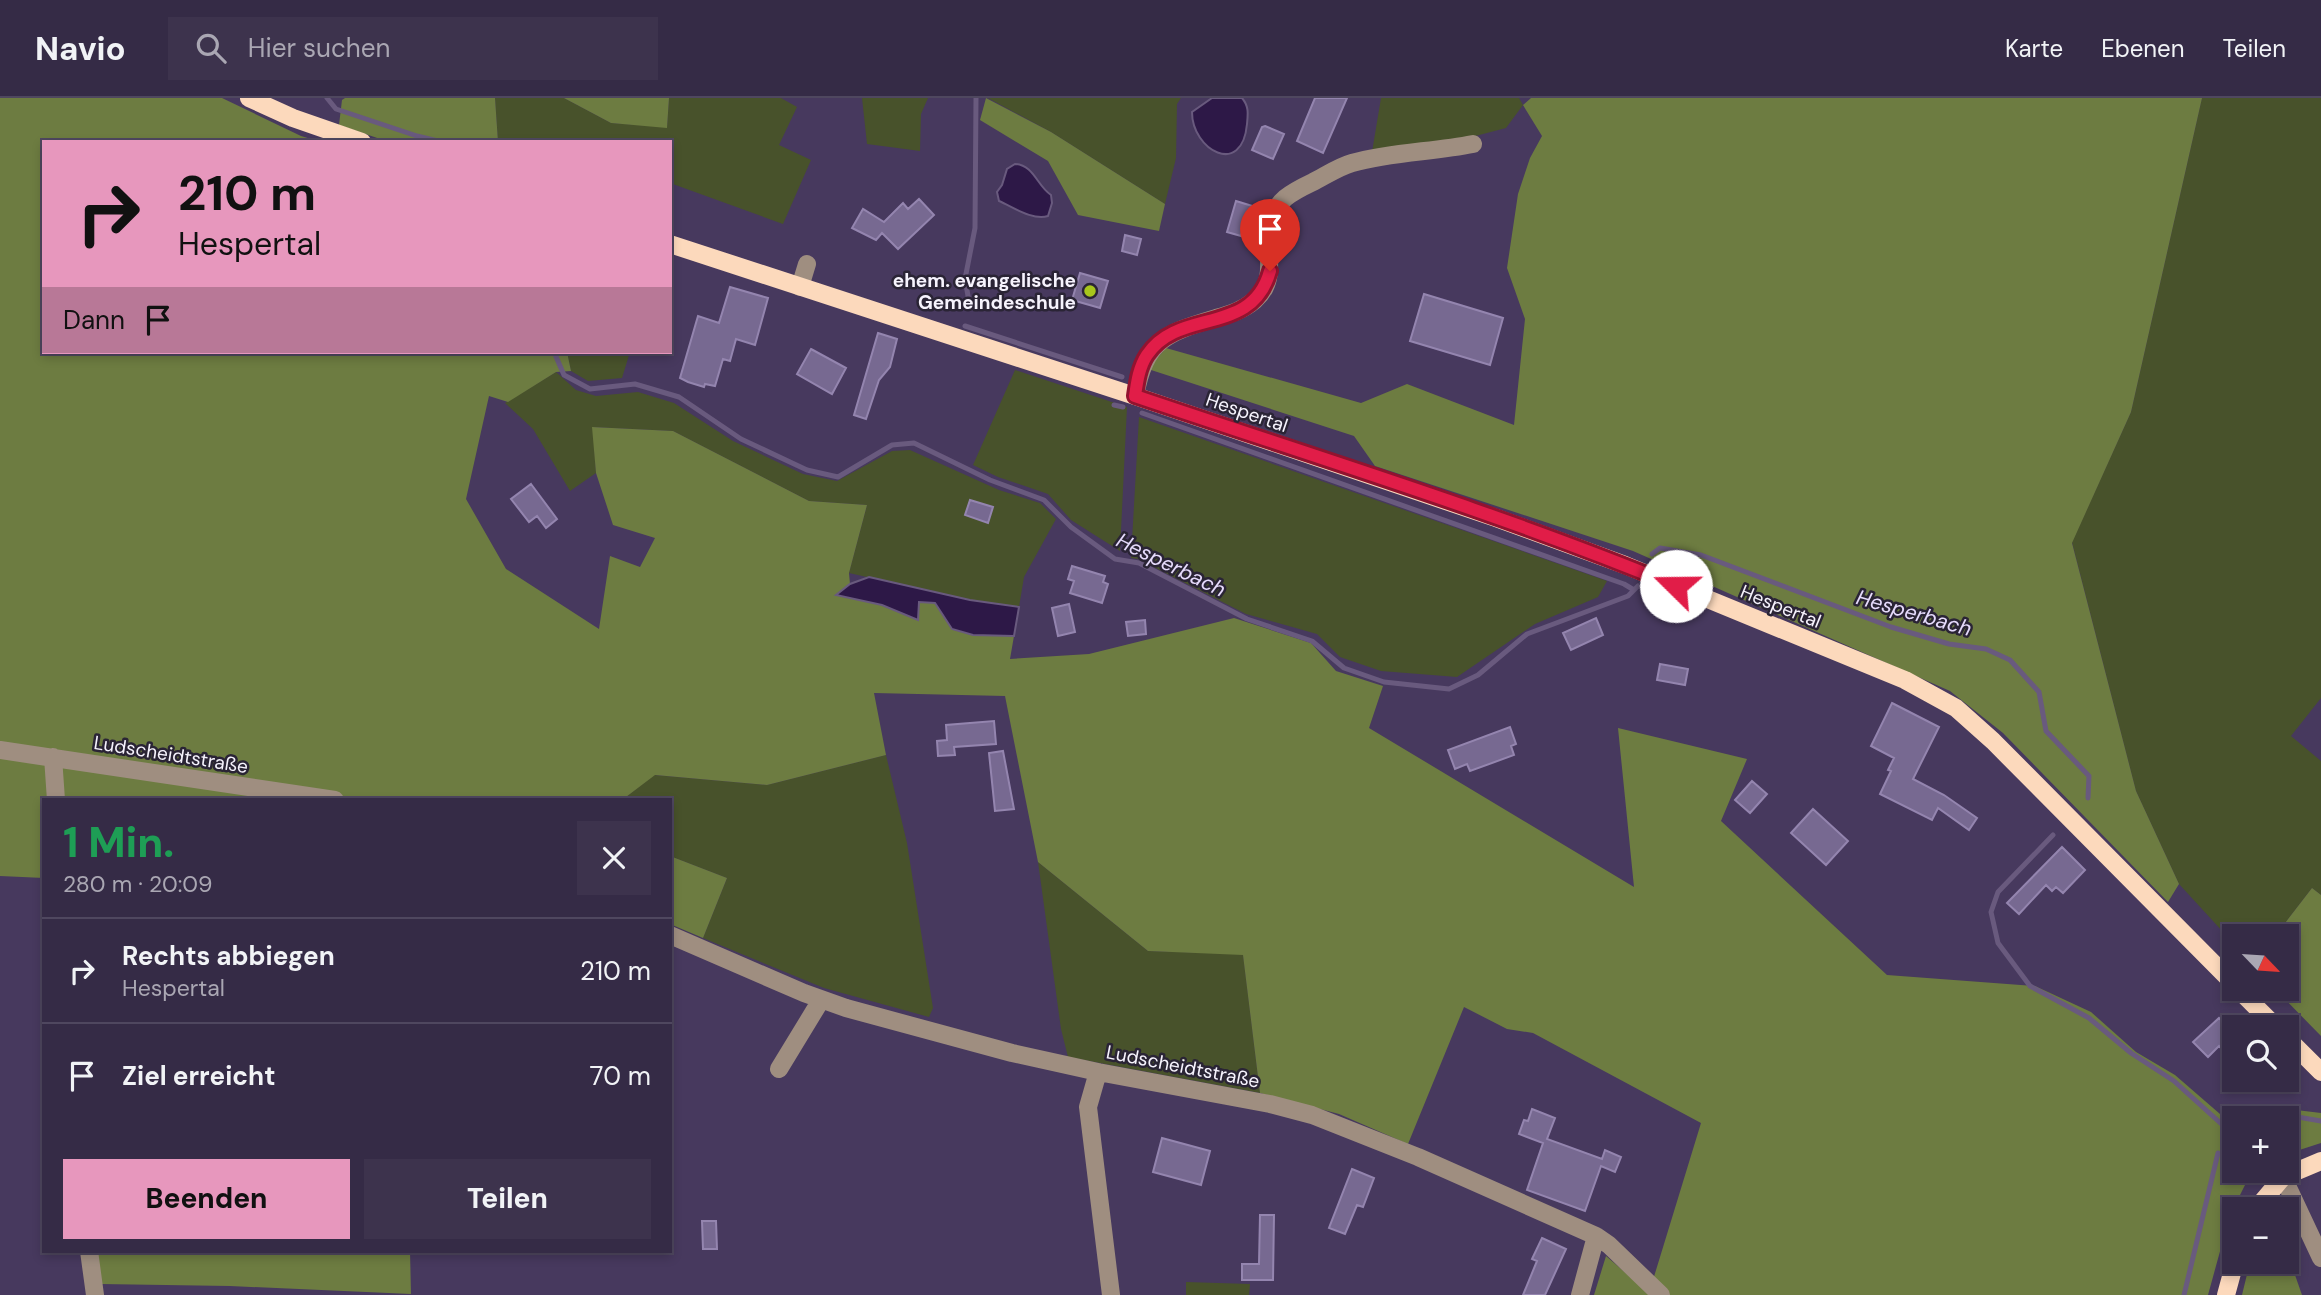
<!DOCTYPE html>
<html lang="de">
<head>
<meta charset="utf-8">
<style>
	body { margin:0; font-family:"DM Sans",sans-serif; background:#3d334d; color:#f1f3f6; height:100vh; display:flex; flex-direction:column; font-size:26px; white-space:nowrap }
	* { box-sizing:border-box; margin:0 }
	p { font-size:23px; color:#aaa7b3 }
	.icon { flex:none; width:38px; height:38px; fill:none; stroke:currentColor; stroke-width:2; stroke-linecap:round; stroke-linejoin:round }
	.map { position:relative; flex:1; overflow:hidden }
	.details { position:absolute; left:42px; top:700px; width:630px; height:455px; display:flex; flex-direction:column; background:#352b46; border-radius:0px; box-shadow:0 4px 10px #0003,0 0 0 2px #4f475f }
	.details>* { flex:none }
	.banner { position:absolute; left:42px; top:42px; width:630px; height:214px; border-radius:0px; box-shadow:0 4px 10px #0003,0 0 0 2px #4f475f; background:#e797bd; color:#111; overflow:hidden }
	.needle { width:46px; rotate:115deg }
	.tools { position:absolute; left:2222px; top:826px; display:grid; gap:14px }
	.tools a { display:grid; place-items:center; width:77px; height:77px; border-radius:0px; background:#352b46; box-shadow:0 4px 10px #0003,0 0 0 2px #4f475f; font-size:35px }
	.pin { position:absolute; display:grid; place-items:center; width:60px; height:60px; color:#fff; margin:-72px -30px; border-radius:50% 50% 50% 0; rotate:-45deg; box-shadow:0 0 7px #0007 }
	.pin .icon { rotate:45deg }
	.me { position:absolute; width:77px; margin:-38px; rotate:292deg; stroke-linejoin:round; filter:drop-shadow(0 0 5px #0008) }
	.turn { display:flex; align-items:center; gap:24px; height:147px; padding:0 21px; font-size:32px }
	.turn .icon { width:91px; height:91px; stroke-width:2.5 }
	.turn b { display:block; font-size:49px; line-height:60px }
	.then { display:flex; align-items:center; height:66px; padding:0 21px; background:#0003; gap:14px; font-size:26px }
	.round { display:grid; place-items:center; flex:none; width:74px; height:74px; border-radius:0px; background:#3d334d }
	.summary { display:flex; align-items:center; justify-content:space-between; height:119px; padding:0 21px }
	h1 { font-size:42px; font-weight:800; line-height:52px; color:#1e9e55 }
	.action { display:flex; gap:14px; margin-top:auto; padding:14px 21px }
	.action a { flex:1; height:80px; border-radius:0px; background:#e797bd; color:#111; font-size:28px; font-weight:800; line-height:80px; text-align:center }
	.action a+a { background:#3d334d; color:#f1f3f6 }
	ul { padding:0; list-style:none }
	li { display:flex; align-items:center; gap:21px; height:105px; padding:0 21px; border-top:2px solid #4f475f }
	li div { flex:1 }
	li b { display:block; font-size:26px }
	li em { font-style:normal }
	header { display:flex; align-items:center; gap:42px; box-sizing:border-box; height:98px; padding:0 35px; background:#352b46; border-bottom:2px solid #4f475f }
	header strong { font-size:33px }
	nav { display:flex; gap:38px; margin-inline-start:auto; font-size:24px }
	.search { width:490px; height:63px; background:#3d334d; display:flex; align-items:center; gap:18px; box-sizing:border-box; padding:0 24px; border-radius:0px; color:#aaa7b3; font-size:26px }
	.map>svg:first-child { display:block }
	.green { fill:#48522b }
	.forest { fill:#6d7c41 }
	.water { fill:#2d1847; stroke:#695a7e; stroke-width:2 }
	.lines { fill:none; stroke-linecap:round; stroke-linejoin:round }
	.stream { stroke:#695a7e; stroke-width:5 }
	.building { fill:#776991; stroke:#9485af; stroke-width:2 }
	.minor { stroke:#9f8e80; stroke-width:18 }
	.major { stroke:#fcd9bc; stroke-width:18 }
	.route-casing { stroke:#92132f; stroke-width:18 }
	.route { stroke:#e11d48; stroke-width:12 }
	.poi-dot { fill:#a8c71c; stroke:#2a2435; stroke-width:2.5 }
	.labels { text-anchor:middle; stroke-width:5; stroke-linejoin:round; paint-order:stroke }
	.poi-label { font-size:19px; font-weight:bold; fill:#f6f3fd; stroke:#2a2435; text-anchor:end }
	.street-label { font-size:19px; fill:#f6f3fd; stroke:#2a2435 }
	.water-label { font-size:21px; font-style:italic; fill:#e6dbfc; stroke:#2a2435 }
</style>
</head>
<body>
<header>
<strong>Navio</strong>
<div class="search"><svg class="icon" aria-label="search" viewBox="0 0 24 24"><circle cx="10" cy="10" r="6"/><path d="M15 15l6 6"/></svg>Hier suchen</div>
<nav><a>Karte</a><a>Ebenen</a><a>Teilen</a></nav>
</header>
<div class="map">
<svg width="2321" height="1197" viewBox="0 0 2321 1197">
	<rect width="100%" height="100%" fill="#47395e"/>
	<path class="green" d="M495,0H564L611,25L667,29L669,0H781L797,9L779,47L811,62L783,126L670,85V44H498Z
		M862,0H928L921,16L920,53L867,46Z
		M988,0H1181L1177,6L1176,60L1165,106L1051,34Z
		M1381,0H1519L1523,7L1506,30L1464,41L1372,54Z
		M2202,0H2321V600L2291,638L2321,663V797L2312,790L2275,838H2235V847L2179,786L2136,693L2072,444L2131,314Z
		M567,254H630L622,280L588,283L571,273Z
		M1015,272L1127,309L1120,453L1071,422L1048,396L998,379L973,367Z
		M556,274L576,292L596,298L638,294L674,305L733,343L803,376L837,383L892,353L910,352L999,392L1040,405L1056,421L1024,479L1019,509L970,502L849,475L867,407L809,403L673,333L593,329L596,375L570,393L533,331L505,305Z
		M1139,319L1607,483L1598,499L1535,526L1457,579L1381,573L1340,559L1317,536L1246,516L1138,461L1131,460Z
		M886,657L907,745L933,910L929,919L824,890L703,840L727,780L670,758V702H622L654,677L767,687Z
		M1038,764L1148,853L1243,856L1260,995L1068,959L1061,931Z
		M1186,1184L1250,1186L1249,1197H1186Z"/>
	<path class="forest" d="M0,0H222L301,38L321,44H44V254H567L571,273L556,274L508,304L489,298L466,401L506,471L599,531L610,458L640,469L655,440L613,427L596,375L592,329L673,333L809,403L867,407L849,475L850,486L837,497L882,507L918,522L919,504L935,505L973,537L1014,538L1010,561L1089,556L1234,520L1311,545L1336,573L1383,588L1369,630L1634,789L1618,630L1747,661L1721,723L1887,877L2035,888L2091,914L2136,954L2175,977L2235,1029V1073H2252L2230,1117L2208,1197H1594L1606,1158L1649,1195L1701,1025L1533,935L1507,931L1464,909L1408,1046L1339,1016L1260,995L1243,857L1148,853L1038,764L1005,598L874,595L886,657L767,687L655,677L622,702H44V780L0,778Z
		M345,0H495L498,44H389L339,27L342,2Z
		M564,0H669L667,30L611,25Z
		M986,0L1051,34L1165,106L1159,133L1078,117L1048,63L980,22Z
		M1531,0H2202L2131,314L2072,445L2136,693L2179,786L2168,804L2003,635L1950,593L1633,453L1375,368L1354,338L1148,271L1166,250L1361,305L1407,286L1514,327L1525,221L1507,170L1518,96L1530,60L1542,38L1523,7Z
		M670,758L727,780L703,840L670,826Z
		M2312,790L2321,797V938L2275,891H2287V838H2275Z
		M2288,1011L2321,1015V1045L2287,1056V1020H2259Z
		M94,1153H410L411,1196L230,1188L100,1186Z
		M2287,1154L2302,1197H2242L2250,1164H2287Z"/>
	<path class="water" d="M1212,0H1242C1249,8 1248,16 1247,26C1242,80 1192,52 1192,14Z
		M1015,66C1034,67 1037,88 1051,97L1052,105L1048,118C1033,123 1013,109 999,103L997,94L1002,87L1007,71Z
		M869,479L970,502L1019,509L1014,538L973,537L952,531L935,505L919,504L918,522L882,507L836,497L850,486Z"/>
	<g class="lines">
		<path class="stream" d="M327,0L336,11L417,38L442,44
			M970,209L965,181L975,130L976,0
			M965,228L1122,279
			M554,254L564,277L590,291L635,286L679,299L741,341L807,372L838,379L892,347L914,345L990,382L1044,402L1071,429L1115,461L1139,465L1247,521L1312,543L1344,570L1384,584L1449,591L1478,577L1527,536L1628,498L1638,488
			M1114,307L1123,309
			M1142,315L1624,486L1634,492
			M1652,456L1660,450L1701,457L1891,529L1949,546L1986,551L2010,562L2039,594L2046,633L2089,678L2088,700
			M2053,737L1998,794L1991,814L1998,845L2030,888L2089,920L2131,955L2174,983L2227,1031H2235
			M2275,1020L2286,1017L2321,1023
			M2184,1197L2218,1055"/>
	</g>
	<path class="building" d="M1315,0H1347L1323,55L1297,43Z
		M1265,28L1284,36L1273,61L1252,52L1262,29Z
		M919,101L934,117L898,151L882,135L876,142L852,130L863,111L884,124L903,105L908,111Z
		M1236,103L1262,111L1256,130L1244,127L1241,138L1227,134Z
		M1125,137L1141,141L1137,157L1122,153Z
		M1080,175L1108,183L1100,210L1072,202Z
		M730,189L768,200L755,247L736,241L730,263L723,261L715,288L705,286L704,289L688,284L680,280L698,218L719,225Z
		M1424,196L1503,220L1490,267L1410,243Z
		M878,235L897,241L890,269L879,282L866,321L854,317Z
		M811,251L846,270L832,296L797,276Z
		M531,386L557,421L546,430L537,418L529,424L511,401Z
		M970,402L993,409L988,425L965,417Z
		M1072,468L1105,478L1103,484L1108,486L1102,505L1070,495L1074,483L1068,481Z
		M1069,506L1075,534L1058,538L1052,510Z
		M1596,520L1603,537L1571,552L1563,535Z
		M1145,522L1146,536L1128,538L1126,524Z
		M1660,566L1688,571L1685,587L1657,582Z
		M1892,605L1939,629L1913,681L1944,697L1977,720L1969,732L1938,710L1932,722L1880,696L1891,673L1888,672L1894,660L1871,648Z
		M994,623L996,646L954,649L955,657L938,658L937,643L947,642L946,627Z
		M1510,629L1516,646L1511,648L1514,657L1470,673L1467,666L1455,671L1448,652Z
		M1003,653L1014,711L995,713L989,655Z
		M1752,683L1767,696L1750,715L1735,702Z
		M1813,711L1848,743L1826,767L1791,735Z
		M2062,749L2085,772L2063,795L2056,789L2052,793L2046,787L2019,816L2007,805Z
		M2219,920L2235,936V965L2219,948L2208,959L2193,944Z
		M1532,1011L1555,1020L1547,1041L1602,1061L1605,1052L1621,1059L1615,1074L1601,1068L1585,1113L1527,1092L1543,1045L1519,1036L1524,1022L1528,1023Z
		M1162,1040L1210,1053L1201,1087L1153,1074Z
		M1352,1071L1374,1080L1363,1109L1357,1107L1345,1136L1329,1130Z
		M1260,1117H1274L1273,1182H1242V1166H1259Z
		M702,1123H716L717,1151H703Z
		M1542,1140L1566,1151L1545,1197H1523L1537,1163L1532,1161Z"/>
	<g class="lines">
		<path class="minor" d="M800,189L807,166
			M1135,298C1145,242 1166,235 1216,220C1231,216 1243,212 1255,202C1279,181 1264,153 1270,127C1275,102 1292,94 1313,84C1325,78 1338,69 1352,65C1391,54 1433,54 1473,46
			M0,652L335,702
			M53,659L56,702
			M670,837L804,895L846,910L1012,955L1098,974L1270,1006L1312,1017L1418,1059L1596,1138L1609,1147L1661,1197
			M779,971L821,902
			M1098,974L1088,1009L1111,1197
			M2283,1079L2321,1160
			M89,1153L95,1197
			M1580,1197L1596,1138"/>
		<path class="major" d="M249,0L293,20L362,44
			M670,146L1135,298L1496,420L1625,467L1905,582L1956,610L1993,643L2235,887
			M2238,891L2276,929
			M2287,940L2321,974
			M2256,1111L2283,1079L2321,1063
			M2226,1197L2235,1164"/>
	</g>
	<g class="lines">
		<defs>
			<path id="route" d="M1270,173C1252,239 1179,209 1147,257C1139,269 1137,284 1135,298C1315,359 1499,415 1676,488"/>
		</defs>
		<use href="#route" class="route-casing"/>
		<use href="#route" class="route"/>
	</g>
	<circle class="poi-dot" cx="1090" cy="193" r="7"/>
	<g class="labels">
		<g class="poi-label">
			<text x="1076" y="189">ehem. evangelische<tspan x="1076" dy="22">Gemeindeschule</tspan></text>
		</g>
		<g class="street-label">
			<text transform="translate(1247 314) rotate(19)" y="7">Hespertal</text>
			<text transform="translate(1781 508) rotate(22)" y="7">Hespertal</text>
			<text transform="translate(171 656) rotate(9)" y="7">Ludscheidtstraße</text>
			<text transform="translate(1183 968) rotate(11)" y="7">Ludscheidtstraße</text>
		</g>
		<g class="water-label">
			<text transform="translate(1171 467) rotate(26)" y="7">Hesperbach</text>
			<text transform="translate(1914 515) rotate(16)" y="7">Hesperbach</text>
		</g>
	</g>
</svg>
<div class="tools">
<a><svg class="needle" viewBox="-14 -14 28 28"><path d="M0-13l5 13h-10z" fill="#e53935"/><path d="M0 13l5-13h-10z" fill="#aaa7b3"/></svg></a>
<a><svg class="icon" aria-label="search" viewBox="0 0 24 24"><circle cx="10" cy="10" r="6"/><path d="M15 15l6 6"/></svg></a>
<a>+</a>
<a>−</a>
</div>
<div class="pin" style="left:1270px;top:173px;background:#d93025"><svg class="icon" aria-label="arrive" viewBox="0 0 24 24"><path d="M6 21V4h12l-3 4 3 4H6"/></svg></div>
<svg class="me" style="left:1676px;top:488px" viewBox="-20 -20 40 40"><circle r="19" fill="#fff"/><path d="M0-13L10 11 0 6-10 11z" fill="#e11d48"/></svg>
<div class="banner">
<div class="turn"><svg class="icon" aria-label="right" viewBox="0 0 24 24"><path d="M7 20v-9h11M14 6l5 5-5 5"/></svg><div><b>210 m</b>Hespertal</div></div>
<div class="then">Dann<svg class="icon" aria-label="arrive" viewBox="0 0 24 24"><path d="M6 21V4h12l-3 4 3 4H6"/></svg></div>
</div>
<section class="details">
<div class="summary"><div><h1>1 Min.</h1><p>280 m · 20:09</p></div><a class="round"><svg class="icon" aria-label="close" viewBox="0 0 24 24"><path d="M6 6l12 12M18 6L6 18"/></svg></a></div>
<ul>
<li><svg class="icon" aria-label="right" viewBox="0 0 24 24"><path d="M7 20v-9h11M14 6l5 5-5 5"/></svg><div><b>Rechts abbiegen</b><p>Hespertal</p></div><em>210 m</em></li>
<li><svg class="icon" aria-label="arrive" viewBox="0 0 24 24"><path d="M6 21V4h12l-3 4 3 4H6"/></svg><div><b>Ziel erreicht</b></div><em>70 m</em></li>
</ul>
<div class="action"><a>Beenden</a><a>Teilen</a></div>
</section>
</div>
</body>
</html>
